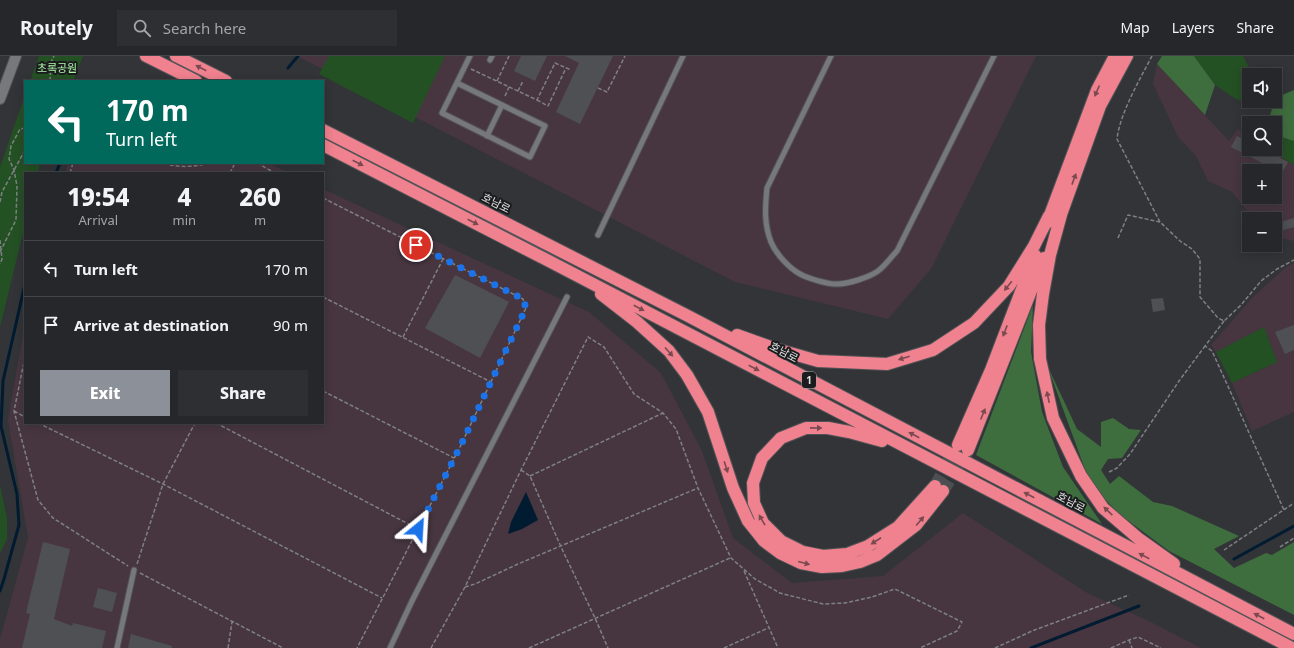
<!DOCTYPE html>
<html lang="en">
<head>
<meta charset="utf-8">
<style>
	body { margin:0; font-family:"Noto Sans","Noto Sans KR",sans-serif; background:#2e2f32; color:#f1f3f6; height:100vh; display:flex; flex-direction:column; font-size:15px; white-space:nowrap }
	* { box-sizing:border-box; margin:0 }
	p { font-size:13px; color:#a4a5a8 }
	.icon { flex:none; width:22px; height:22px; fill:none; stroke:currentColor; stroke-width:2; stroke-linecap:round; stroke-linejoin:round }
	.map { position:relative; flex:1; overflow:hidden }
	.drawer { position:absolute; left:24px; top:116px; width:300px; height:252px; display:flex; flex-direction:column; background:#26272a; border-radius:0px; box-shadow:0 2px 10px #0003,0 0 0 1px #424447 }
	.drawer>* { flex:none }
	.banner { position:absolute; left:24px; top:24px; width:300px; height:84px; border-radius:0px; box-shadow:0 2px 10px #0003,0 0 0 1px #424447; background:#00695c; color:#fff; overflow:hidden }
	.tools { position:absolute; left:1242px; top:12px; display:grid; gap:8px }
	.tools a { display:grid; place-items:center; width:40px; height:40px; border-radius:0px; background:#26272a; box-shadow:0 2px 10px #0003,0 0 0 1px #424447; font-size:20px }
	.pin { position:absolute; display:grid; place-items:center; width:34px; height:34px; color:#fff; margin:-17px; border:2px solid #fff; border-radius:50%; box-shadow:0 1px 4px #0007 }
	.me { position:absolute; width:44px; margin:-22px; rotate:27deg; stroke-linejoin:round; filter:drop-shadow(0 0 3px #0008) }
	.turn { display:flex; align-items:center; gap:14px; height:84px; padding:0 16px; font-size:18px }
	.turn .icon { width:52px; height:52px; stroke-width:2.5 }
	.turn b { display:block; font-size:28px; line-height:34px }
	.eta { display:flex; justify-content:space-evenly; align-items:center; height:68px; text-align:center }
	.eta b { font-size:24px; font-weight:800; line-height:28px }
	.button { display:flex; gap:8px; margin-top:auto; padding:8px 16px }
	.button a { flex:1; height:46px; border-radius:0px; background:#8c9099; color:#fff; font-size:16px; font-weight:800; line-height:46px; text-align:center }
	.button a+a { background:#2e2f32; color:#f1f3f6 }
	ul { padding:0; list-style:none }
	li { display:flex; align-items:center; gap:12px; height:56px; padding:0 16px; border-top:1px solid #424447 }
	li div { flex:1 }
	li b { display:block; font-size:15px }
	li em { font-style:normal }
	header { display:flex; align-items:center; gap:24px; box-sizing:border-box; height:56px; padding:0 20px; background:#26272a; border-bottom:1px solid #424447 }
	header strong { font-size:19px }
	nav { display:flex; gap:22px; margin-inline-start:auto; font-size:14px }
	.search { width:280px; height:36px; background:#2e2f32; display:flex; align-items:center; gap:10px; box-sizing:border-box; padding:0 14px; border-radius:0px; color:#a4a5a8; font-size:15px }
	.map>svg:first-child { display:block }
	.commercial { fill:#473640; fill-rule:evenodd }
	.green { fill:#245124 }
	.forest { fill:#3f6e3e }
	.water { fill:#011b31 }
	.lines { fill:none; stroke-linecap:round; stroke-linejoin:round }
	.stream { stroke:#011b31; stroke-width:3 }
	.building { fill:#4e5054 }
	.highway-tunnel { stroke:#4c4e52; stroke-width:12; stroke-dasharray:12 6; stroke-linecap:butt }
	.lane-casing { stroke:#525356; stroke-width:7 }
	.secondary-casing { stroke:#525356; stroke-width:12 }
	.highway-casing { stroke:#525356; stroke-width:14 }
	.path { stroke:#7f8083; stroke-width:1.5; stroke-dasharray:4 2; stroke-linecap:butt }
	.lane { stroke:#76787c; stroke-width:5 }
	.secondary { stroke:#76787c; stroke-width:10 }
	.highway { stroke:#f0818e; stroke-width:12 }
	.oneway { fill:#7b4950 }
	.route { stroke:#1a73e8; stroke-width:7; stroke-dasharray:0 12.6 }
	.labels { text-anchor:middle; stroke-width:4; stroke-linejoin:round; paint-order:stroke }
	.shield { fill:#1b1c1d; stroke:#a6a7a8; stroke-width:1 }
	.shield-label { font-size:10px; font-weight:bold; fill:#e1e2e4 }
	.park-label { font-size:11px; fill:#aff5ac; stroke:#1b1c1d }
	.street-label { font-size:11px; fill:#e1e2e4; stroke:#1b1c1d }
</style>
</head>
<body>
<header>
<strong>Routely</strong>
<div class="search"><svg class="icon" aria-label="search" viewBox="0 0 24 24"><circle cx="10" cy="10" r="6"/><path d="M15 15l6 6"/></svg>Search here</div>
<nav><a>Map</a><a>Layers</a><a>Share</a></nav>
</header>
<div class="map">
<svg width="1294" height="592" viewBox="0 0 1294 592">
	<rect width="100%" height="100%" fill="#323438"/>
	<path class="commercial" d="M297,0H1036L931,213L888,263L735,226Z
		M1157,8L1229,85L1238,73L1249,80V93H1269L1294,109V185L1275,181V163H1254L1232,136L1208,125L1196,100L1178,81L1153,28ZM1249,115H1275V141H1249Z
		M68,107H268L289,117H65Z
		M323,133L589,256L661,317L702,395L733,482L792,527L883,520L963,457L1089,538L1147,564L1201,592H0V583L28,482L8,364L25,267V367H323Z
		M1294,207V356L1252,375L1232,327L1277,306L1264,271L1216,296L1211,289L1252,242L1286,211Z"/>
	<path class="green" d="M39,0H83L73,25H30Z
		M329,0H445L413,67L319,18Z
		M1194,0H1243L1253,19H1249V45H1254V48L1236,43L1215,29Z
		M25,39V107H40L38,117H25V169L0,271V111Z
		M1275,79L1294,85V109L1269,93H1275Z
		M1264,271L1277,306L1232,327L1216,296Z
		M0,429L7,463V483L0,497Z"/>
	<path class="forest" d="M1162,0H1194L1215,29L1205,59L1157,8Z
		M1294,34V85L1275,79V67H1268L1275,42Z
		M1033,249L1031,296L1042,356L1063,411L1102,468L976,399Z
		M1047,309L1077,373L1101,391V366L1113,362L1129,373L1141,374L1122,402L1108,403L1101,414L1110,428L1119,420L1153,446L1172,450L1239,480L1214,493L1234,512L1266,497L1272,499L1294,486V559L1169,495L1118,457L1090,427Z"/>
	<path class="water" d="M526,436L538,464L522,473L508,478L511,466Z"/>
	<g class="lines">
		<path class="stream" d="M288,12L298,0
			M56,117L60,107
			M1234,503L1294,470
			M0,535L4,523L19,469L17,438L1,370L3,325L25,228
			M1031,592L1139,550"/>
	</g>
	<path class="building" d="M521,0H547L535,25L514,15Z
		M565,0H613L580,68L556,56L579,7Z
		M1237,80L1249,86V93H1263L1288,106L1282,117L1231,91Z
		M1294,162V171L1280,175L1277,167Z
		M455,219L509,246L480,302L425,272Z
		M1163,242L1165,254L1153,256L1151,243Z
		M1294,269V294L1285,298L1275,276Z
		M43,486L70,493L54,563L72,570L73,567L106,575L102,592H22L30,558L26,557Z
		M98,532L117,537L112,556L93,551Z
		M131,578L172,590V592H128Z"/>
	<g class="lines">
		<path class="highway-tunnel" d="M935,430L957,390
			M943,435L968,395"/>
		<defs>
			<path id="lane" d="M831,0L767,132C765,152 764,168 771,186C776,198 789,212 800,218C807,222 829,229 838,228C848,228 870,221 878,215C885,210 891,201 897,195L994,0
				M490,4L492,0
				M457,27L545,70L530,101L442,57L470,0
				M487,80L502,49
				M598,179L683,0
				M117,592L134,514
				M390,592L412,545L567,241"/>
			<path id="secondary" d="M0,43L16,0"/>
			<path id="highway" d="M146,0L196,25
				M176,0L226,25
				M323,74L688,260L1294,578
				M323,89L549,205L1292,592
				M1061,159L1050,199L1043,238L1039,269L1040,303L1053,362L1081,420L1103,452L1139,483L1174,508
				M1047,167L1097,34L1115,0
				M1058,167L1100,50L1127,0
				M601,238L637,266L669,295L687,319L708,356L733,432L748,465L764,485L780,497L801,507L822,511L842,510L860,506L877,499L916,469L943,435
				M737,279L776,293L818,305L887,308L933,294L974,267L1009,230L1034,190L1049,160
				M882,385L849,376L828,372H806L781,382L762,402L753,427L754,447L763,467L781,485L803,496L823,500L847,498L868,490L898,471L935,430
				M958,389L991,314L1035,199
				M968,394L1044,202"/>
		</defs>
		<use href="#lane" class="lane-casing"/>
		<use href="#secondary" class="secondary-casing"/>
		<use href="#highway" class="highway-casing"/>
		<path class="path" d="M1152,0C1140,23 1120,57 1117,83L1160,166L1180,185L1192,193L1200,203V241L1218,262L1224,265L1241,249L1261,225L1277,213L1294,204
			M471,13L537,44L555,7L571,14
			M50,25L51,6L54,0
			M497,25L509,0
			M598,32L607,36L625,0
			M518,35L523,25
			M505,40L509,31
			M537,44L548,50L566,12
			M164,107C177,112 196,111 209,107
			M257,107L275,117
			M70,117L73,107
			M230,117L235,107
			M323,142L523,243L526,252L460,391L357,592
			M0,146L2,136L25,94
			M1118,182L1128,159L1160,166
			M0,184L2,203L0,208
			M0,196L16,164L17,130L14,114L9,103L11,90L20,73L25,72
			M323,241L491,326
			M1224,265L1205,290L1212,295L1284,454
			M403,281L443,203
			M25,301L14,355L38,444L53,462L128,510
			M323,335L454,402
			M14,355L25,361
			M38,367L163,428L382,542
			M216,367L418,473
			M521,414L530,420L561,491L595,562L608,592
			M1109,416L1117,412L1130,398L1179,325L1205,290
			M530,420L663,357
			M1280,491L1294,482
			M1224,494L1294,447
			M137,508L163,428L195,367
			M744,515L778,592
			M140,517L283,592
			M465,531L475,528L518,508L698,432
			M1129,584L1132,592
			M228,592L232,566
			M431,592L465,531L521,414L588,281L604,291L634,338L663,357L676,373L698,432L731,502L755,523L780,537L823,548L845,547L872,541L895,533L962,566L957,575L920,592
			M529,592L730,502
			M724,592L768,572
			M995,592L1032,575L1129,539
			M1111,592L1129,584L1138,581L1161,592"/>
		<use href="#lane" class="lane"/>
		<use href="#secondary" class="secondary"/>
		<use href="#highway" class="highway"/>
	</g>
	<defs><path id="oneway-solid" d="M-6-.8H1V-3.2L6.5 0L1 3.2V.8H-6Z"/></defs>
	<g class="oneway">
		<use href="#oneway-solid" transform="translate(201 12) rotate(-153)"/>
		<use href="#oneway-solid" transform="translate(1097 35) rotate(114)"/>
		<use href="#oneway-solid" transform="translate(358 107) rotate(27)"/>
		<use href="#oneway-solid" transform="translate(1074 123) rotate(-70)"/>
		<use href="#oneway-solid" transform="translate(473 166) rotate(27)"/>
		<use href="#oneway-solid" transform="translate(1008 230) rotate(129)"/>
		<use href="#oneway-solid" transform="translate(639 252) rotate(28)"/>
		<use href="#oneway-solid" transform="translate(1005 275) rotate(111)"/>
		<use href="#oneway-solid" transform="translate(669 296) rotate(48)"/>
		<use href="#oneway-solid" transform="translate(904 302) rotate(163)"/>
		<use href="#oneway-solid" transform="translate(754 312) rotate(28)"/>
		<use href="#oneway-solid" transform="translate(1048 341) rotate(-102)"/>
		<use href="#oneway-solid" transform="translate(983 358) rotate(-68)"/>
		<use href="#oneway-solid" transform="translate(816 372) rotate(1)"/>
		<use href="#oneway-solid" transform="translate(914 379) rotate(-152)"/>
		<use href="#oneway-solid" transform="translate(726 411) rotate(72)"/>
		<use href="#oneway-solid" transform="translate(1029 439) rotate(-152)"/>
		<use href="#oneway-solid" transform="translate(1108 455) rotate(-137)"/>
		<use href="#oneway-solid" transform="translate(762 464) rotate(-120)"/>
		<use href="#oneway-solid" transform="translate(920 465) rotate(-50)"/>
		<use href="#oneway-solid" transform="translate(876 485) rotate(147)"/>
		<use href="#oneway-solid" transform="translate(1144 500) rotate(-152)"/>
		<use href="#oneway-solid" transform="translate(804 507) rotate(15)"/>
		<use href="#oneway-solid" transform="translate(1259 560) rotate(-152)"/>
	</g>
	<g class="lines">
		<path class="route" d="M416,189L523,243L526,252L460,391L418,473"/>
	</g>
	<g class="labels">
		<rect class="shield" x="802" y="316" width="14" height="16" rx="3"/>
		<g class="shield-label">
			<text x="809" y="328">1</text>
		</g>
		<g class="park-label">
			<text x="57" y="16">초록공원</text>
		</g>
		<g class="street-label">
			<text transform="translate(496 147) rotate(27)" y="4">호남로</text>
			<text transform="translate(784 296) rotate(28)" y="4">호남로</text>
			<text transform="translate(1071 446) rotate(28)" y="4">호남로</text>
		</g>
	</g>
</svg>
<div class="tools">
<a><svg class="icon" aria-label="sound" viewBox="0 0 24 24"><path d="M4 9h4l5-4v14l-5-4H4zM17 9q2 3 0 6"/></svg></a>
<a><svg class="icon" aria-label="search" viewBox="0 0 24 24"><circle cx="10" cy="10" r="6"/><path d="M15 15l6 6"/></svg></a>
<a>+</a>
<a>−</a>
</div>
<div class="pin" style="left:416px;top:189px;background:#d93025"><svg class="icon" aria-label="arrive" viewBox="0 0 24 24"><path d="M6 21V4h12l-3 4 3 4H6"/></svg></div>
<svg class="me" style="left:418px;top:473px" viewBox="-20 -20 40 40"><path d="M0-17L14 15 0 8-14 15z" fill="#1a73e8" stroke="#fff" stroke-width="4"/></svg>
<div class="banner">
<div class="turn"><svg class="icon" aria-label="left" viewBox="0 0 24 24"><path d="M17 20v-9H6M10 6l-5 5 5 5"/></svg><div><b>170 m</b>Turn left</div></div>
</div>
<section class="drawer">
<div class="eta">
<div><b>19:54</b><p>Arrival</p></div>
<div><b>4</b><p>min</p></div>
<div><b>260</b><p>m</p></div>
</div>
<ul>
<li><svg class="icon" aria-label="left" viewBox="0 0 24 24"><path d="M17 20v-9H6M10 6l-5 5 5 5"/></svg><div><b>Turn left</b></div><em>170 m</em></li>
<li><svg class="icon" aria-label="arrive" viewBox="0 0 24 24"><path d="M6 21V4h12l-3 4 3 4H6"/></svg><div><b>Arrive at destination</b></div><em>90 m</em></li>
</ul>
<div class="button"><a>Exit</a><a>Share</a></div>
</section>
</div>
</body>
</html>
